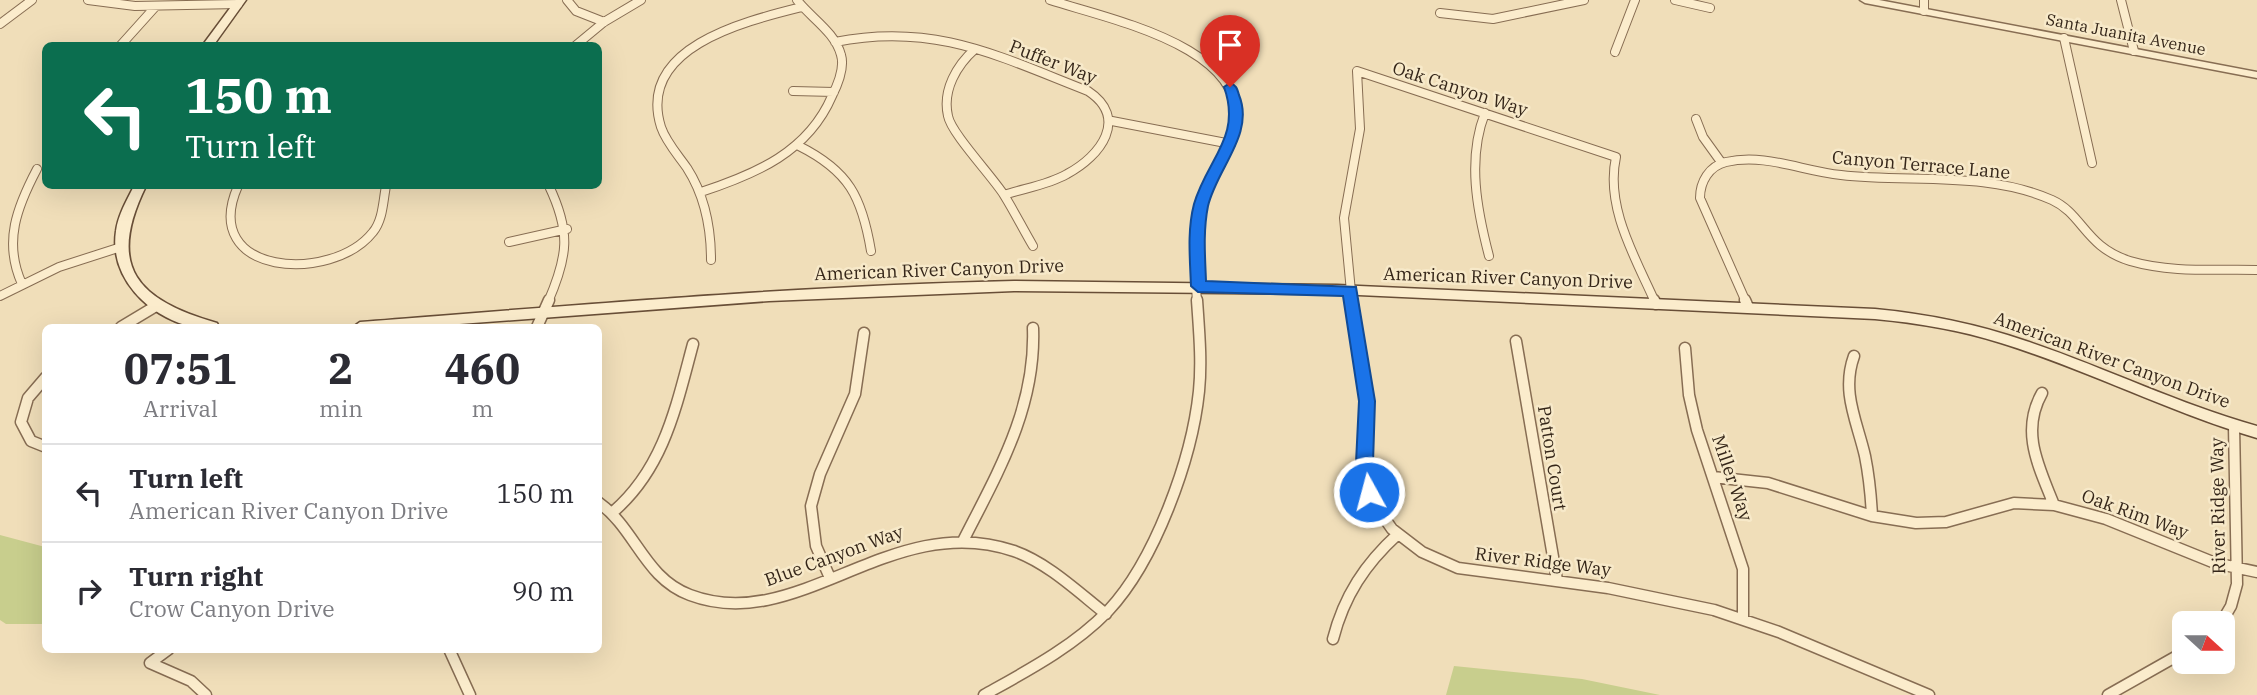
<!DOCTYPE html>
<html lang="en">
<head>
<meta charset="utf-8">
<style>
	body { margin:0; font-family:"IBM Plex Serif",serif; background:#f7f7f7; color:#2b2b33; height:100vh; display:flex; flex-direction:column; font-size:26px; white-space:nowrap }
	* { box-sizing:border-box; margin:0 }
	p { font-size:23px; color:#7c7c81 }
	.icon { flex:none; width:38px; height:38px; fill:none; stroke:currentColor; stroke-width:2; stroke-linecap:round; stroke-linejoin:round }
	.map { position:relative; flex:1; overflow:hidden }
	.drawer { position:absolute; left:42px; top:324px; width:560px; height:329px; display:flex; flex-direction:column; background:#fff; border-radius:10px; box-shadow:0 7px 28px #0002 }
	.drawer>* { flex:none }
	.banner { position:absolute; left:42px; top:42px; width:560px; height:147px; border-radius:10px; box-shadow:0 7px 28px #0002; background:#0b6e4f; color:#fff; overflow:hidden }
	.needle { width:46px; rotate:111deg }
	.buttons { position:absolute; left:2172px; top:611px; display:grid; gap:14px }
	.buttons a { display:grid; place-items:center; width:63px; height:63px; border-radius:10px; background:#fff; box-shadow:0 7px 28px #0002; font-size:35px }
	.pin { position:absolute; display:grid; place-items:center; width:60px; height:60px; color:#fff; margin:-72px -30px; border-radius:50% 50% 50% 0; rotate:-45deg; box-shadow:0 0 7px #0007 }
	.pin .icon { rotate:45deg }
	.me { position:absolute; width:77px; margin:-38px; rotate:353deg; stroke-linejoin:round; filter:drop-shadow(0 0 5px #0008) }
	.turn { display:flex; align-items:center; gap:24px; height:147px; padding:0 28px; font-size:32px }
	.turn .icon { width:91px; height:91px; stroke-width:2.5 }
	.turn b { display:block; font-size:49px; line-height:60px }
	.eta { display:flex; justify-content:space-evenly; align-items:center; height:119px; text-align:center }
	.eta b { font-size:42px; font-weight:700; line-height:49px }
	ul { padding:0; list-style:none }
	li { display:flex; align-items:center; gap:21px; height:98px; padding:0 28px; border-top:2px solid #e1e1e2 }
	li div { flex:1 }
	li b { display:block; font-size:26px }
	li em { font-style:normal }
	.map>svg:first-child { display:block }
	.green { fill:#c8ce8d }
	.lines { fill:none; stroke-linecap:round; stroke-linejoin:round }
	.minor-far1-casing { stroke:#876d53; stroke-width:10 }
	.minor-casing { stroke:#876d53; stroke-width:13 }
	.tertiary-casing { stroke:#876d53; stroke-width:3 }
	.secondary-casing { stroke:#684e37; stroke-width:3 }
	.minor-far1 { stroke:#fbeccc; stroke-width:8 }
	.minor { stroke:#fbeccc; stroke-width:10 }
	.tertiary { fill:#fbeccc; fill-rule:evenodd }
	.secondary { fill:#fbeccc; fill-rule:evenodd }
	.route { fill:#1a73e8; stroke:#114b97; stroke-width:2 }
	.labels { text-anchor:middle; stroke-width:5; stroke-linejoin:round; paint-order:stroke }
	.far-street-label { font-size:16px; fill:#352619; stroke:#f7e9c9 }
	.street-label { font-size:18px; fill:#352619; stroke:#f7e9c9 }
</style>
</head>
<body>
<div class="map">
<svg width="2257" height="695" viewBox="0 0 2257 695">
	<rect width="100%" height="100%" fill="#f0deb9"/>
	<path class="green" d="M0,535L45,547V624H6L0,620Z
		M1454,666L1582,679L1660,695H1446Z"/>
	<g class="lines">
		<defs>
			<path id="minor-far1" d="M88,0L135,6L238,4
				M567,0L576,11L604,22
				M1050,0C1108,19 1257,48 1234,133C1228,157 1211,178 1203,201C1191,233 1195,269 1197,302
				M1675,0L1710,8
				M1924,0V11
				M2121,0L2134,51
				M1440,13L1493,19L1584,0
				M0,24L32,0
				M2064,38L2092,163
				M835,42C934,22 998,56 1088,91C1129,118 1101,156 1067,174C1048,185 1025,188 1004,195
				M120,46L156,6
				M575,46L604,22L641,0
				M975,49C957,65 942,90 948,116C951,133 992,176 1004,195C1014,211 1023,229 1033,246
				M1615,52L1635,0
				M793,91L834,92
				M1485,113C1467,159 1477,210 1489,256
				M1696,119L1703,137L1721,162
				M1112,121L1231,144
				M799,146C849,171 862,197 871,251
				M238,186C198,276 332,284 373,232C383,220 383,201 386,186
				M701,192C756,174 808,152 832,96C838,84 845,68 841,55C835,32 811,18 797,0
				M509,242L567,229
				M711,260C711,227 705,196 687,168C678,155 666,142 661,127C636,47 746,21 802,7
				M22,284C3,242 17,207 37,169
				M0,296L59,267L121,247
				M548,302C568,256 571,232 549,186
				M1352,302L1344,218L1360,129L1357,71L1616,157C1605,207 1635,257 1655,302
				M1746,302L1700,198C1700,182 1709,166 1726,162C1765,153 1802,171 1841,175C1910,183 1987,171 2052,200C2083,214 2085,247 2130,261C2171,273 2215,269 2257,270"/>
			<path id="minor" d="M1352,300L1367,401L1366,483L1373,502L1392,529L1422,552L1458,568L1608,588L1714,610L1779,632L1929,695
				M1654,300L1656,304
				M1745,300L1748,307
				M121,327L156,306
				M537,327L549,300
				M1516,341L1557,580
				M1685,348L1689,395L1697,430L1743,569V619
				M1854,356C1841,392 1857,421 1865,456C1869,476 1871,496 1872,516
				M46,377L28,398L21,422L31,441L46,447
				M2042,393C2020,432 2039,467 2054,505
				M1713,477L1768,483L1872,516L1916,523L1946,522L2014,503L2054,505L2106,519L2215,563L2257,572
				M598,502C636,529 644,578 690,595C798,636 891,509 1014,551C1048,563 1078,592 1106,614
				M613,512C664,468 676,407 693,344
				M963,541C998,472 1036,408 1033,328
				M830,578L816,546L811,506L820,474L855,394L864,333
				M2221,623L2231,606L2237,584L2234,426
				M1333,639C1344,596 1365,564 1398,534
				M169,649L150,663L191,681L206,695
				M449,649L470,695
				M984,695C1027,671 1073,647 1108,611C1155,561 1192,459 1199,391C1202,361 1199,330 1197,300
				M2108,695L2184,652"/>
			<path id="tertiary" d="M1860,0H1879L2257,72V78L1865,3Z"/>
			<path id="secondary" d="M236,0H246L213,46H202Z
				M134,186H146C106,267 137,300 217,323L219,327C210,327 200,329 192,327C148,316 109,278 116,231C118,215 127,200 134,186Z
				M1014,281L1337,285L1875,309C1927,314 1977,324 2026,341C2104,367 2178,404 2257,426V438C2169,412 2088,370 2001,343C1960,330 1918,323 1875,319L1337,294L1014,291L769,301L419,327H353L360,322C578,305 795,286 1014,281Z"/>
		</defs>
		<use href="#minor-far1" class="minor-far1-casing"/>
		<use href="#minor" class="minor-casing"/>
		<use href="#tertiary" class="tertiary-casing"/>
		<use href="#secondary" class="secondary-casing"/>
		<use href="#minor-far1" class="minor-far1"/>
		<use href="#minor" class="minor"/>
		<use href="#tertiary" class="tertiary"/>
		<use href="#secondary" class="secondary"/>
	</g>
	<path class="route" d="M1230,83C1236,85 1237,88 1239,95C1255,134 1217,168 1208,206C1203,231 1205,256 1206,281L1356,287L1375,401L1373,463L1378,492L1376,497H1363L1356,463L1359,401L1343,296L1198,292L1191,286C1190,259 1187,231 1194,204C1207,159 1242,137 1224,87Z"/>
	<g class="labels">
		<g class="far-street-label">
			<text transform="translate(2126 34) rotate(11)" y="6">Santa Juanita Avenue</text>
		</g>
		<g class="street-label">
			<text transform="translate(1053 62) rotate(21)" y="6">Puffer Way</text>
			<text transform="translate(1460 89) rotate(18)" y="6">Oak Canyon Way</text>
			<text transform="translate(1921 165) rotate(5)" y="6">Canyon Terrace Lane</text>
			<text transform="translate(939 270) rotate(-2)" y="6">American River Canyon Drive</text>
			<text transform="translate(1508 278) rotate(2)" y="6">American River Canyon Drive</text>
			<text transform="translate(2112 360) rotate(20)" y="6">American River Canyon Drive</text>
			<text transform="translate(1552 458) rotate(81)" y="6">Patton Court</text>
			<text transform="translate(1732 478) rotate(71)" y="6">Miller Way</text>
			<text transform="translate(2218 506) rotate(-91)" y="6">River Ridge Way</text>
			<text transform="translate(2135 514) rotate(20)" y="6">Oak Rim Way</text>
			<text transform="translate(834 556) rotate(-20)" y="6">Blue Canyon Way</text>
			<text transform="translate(1543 562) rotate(7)" y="6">River Ridge Way</text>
		</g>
	</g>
</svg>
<div class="buttons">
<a><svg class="needle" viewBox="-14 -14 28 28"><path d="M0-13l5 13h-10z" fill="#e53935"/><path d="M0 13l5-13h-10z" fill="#7c7c81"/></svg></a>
</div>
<div class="pin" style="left:1230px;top:87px;background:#d93025"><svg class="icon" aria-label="arrive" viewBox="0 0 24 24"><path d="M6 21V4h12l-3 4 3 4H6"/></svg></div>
<svg class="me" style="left:1369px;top:492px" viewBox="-20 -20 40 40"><circle r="17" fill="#1a73e8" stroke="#fff" stroke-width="3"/><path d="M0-11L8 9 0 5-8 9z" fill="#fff"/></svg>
<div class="banner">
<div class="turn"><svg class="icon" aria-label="left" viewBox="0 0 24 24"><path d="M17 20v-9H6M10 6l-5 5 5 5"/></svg><div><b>150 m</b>Turn left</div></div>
</div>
<section class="drawer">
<div class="eta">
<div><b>07:51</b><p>Arrival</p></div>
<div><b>2</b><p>min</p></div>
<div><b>460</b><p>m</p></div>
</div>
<ul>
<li><svg class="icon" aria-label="left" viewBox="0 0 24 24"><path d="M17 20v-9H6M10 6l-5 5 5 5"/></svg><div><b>Turn left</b><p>American River Canyon Drive</p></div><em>150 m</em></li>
<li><svg class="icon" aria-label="right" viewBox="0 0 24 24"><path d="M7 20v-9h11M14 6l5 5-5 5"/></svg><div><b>Turn right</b><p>Crow Canyon Drive</p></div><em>90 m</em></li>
</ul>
</section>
</div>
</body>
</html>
